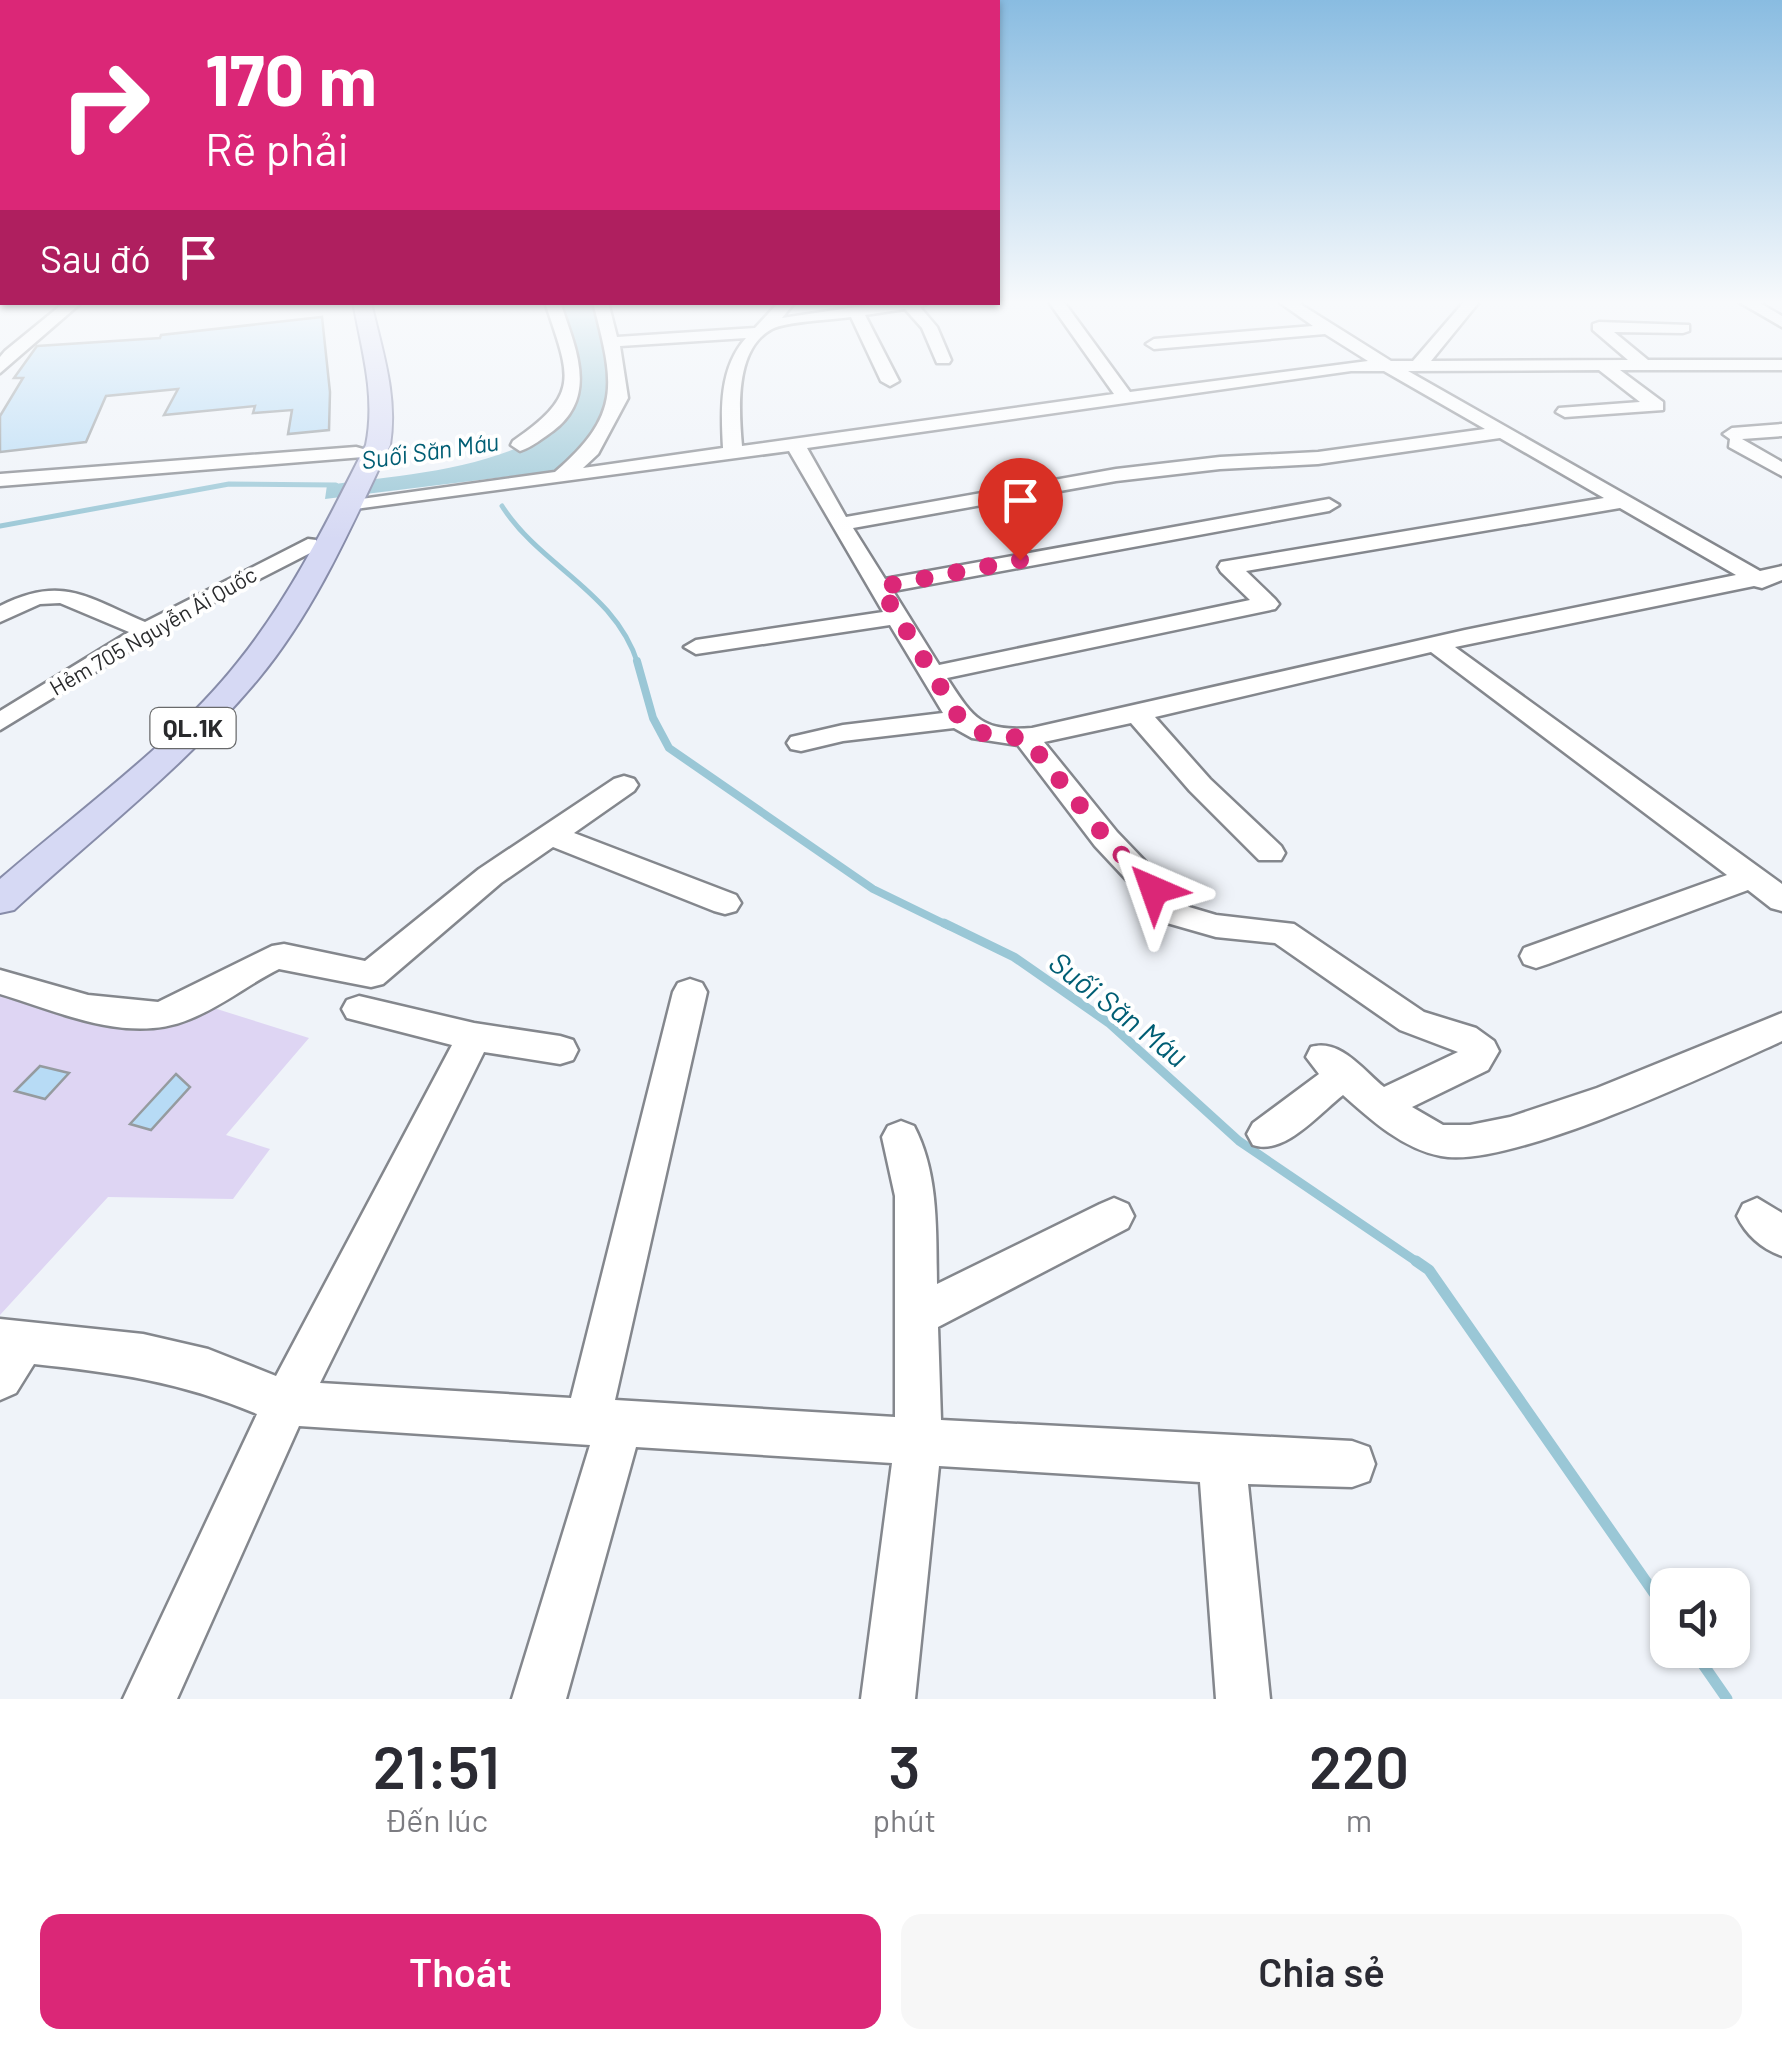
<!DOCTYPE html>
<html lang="vi">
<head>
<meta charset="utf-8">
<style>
	body { margin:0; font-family:Barlow,sans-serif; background:#f7f7f7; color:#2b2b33; height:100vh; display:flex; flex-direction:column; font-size:38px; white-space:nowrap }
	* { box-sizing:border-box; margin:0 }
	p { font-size:32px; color:#7c7c81 }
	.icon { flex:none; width:55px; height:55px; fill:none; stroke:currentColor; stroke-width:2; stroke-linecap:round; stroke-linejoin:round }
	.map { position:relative; height:1699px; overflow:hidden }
	.panel { display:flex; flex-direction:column; background:#fff; flex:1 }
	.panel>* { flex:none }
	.hud { position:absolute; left:0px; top:0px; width:1000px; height:305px; box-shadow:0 2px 8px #0004; background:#db2777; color:#fff; overflow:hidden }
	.tools { position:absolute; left:1650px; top:1568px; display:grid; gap:20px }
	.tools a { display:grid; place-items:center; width:100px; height:100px; border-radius:20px; background:#fff; box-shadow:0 2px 8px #0004; font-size:50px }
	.pin { position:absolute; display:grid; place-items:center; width:85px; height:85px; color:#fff; margin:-102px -42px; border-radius:50% 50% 50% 0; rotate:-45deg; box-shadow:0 0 10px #0007 }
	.pin .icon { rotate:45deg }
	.me { position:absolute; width:110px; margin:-55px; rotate:317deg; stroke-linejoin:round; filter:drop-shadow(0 0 8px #0008) }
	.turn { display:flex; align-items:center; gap:35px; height:210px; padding:0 40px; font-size:45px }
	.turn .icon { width:130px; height:130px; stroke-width:2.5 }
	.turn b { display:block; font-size:70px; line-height:85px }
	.then { display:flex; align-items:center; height:95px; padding:0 40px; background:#0003; gap:20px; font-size:38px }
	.eta { display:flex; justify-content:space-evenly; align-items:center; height:170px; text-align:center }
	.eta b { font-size:60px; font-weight:600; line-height:70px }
	.button { display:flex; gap:20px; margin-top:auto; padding:20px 40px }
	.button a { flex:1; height:115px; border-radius:20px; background:#db2777; color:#fff; font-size:40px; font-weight:600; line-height:115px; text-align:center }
	.button a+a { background:#f7f7f7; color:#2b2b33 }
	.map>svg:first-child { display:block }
	.green { fill:#ded5f3 }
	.water { fill:#9ac7d6 }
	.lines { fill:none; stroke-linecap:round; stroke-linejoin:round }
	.stream-far3 { stroke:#9ac7d6; stroke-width:5 }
	.stream-far2 { stroke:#9ac7d6; stroke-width:8 }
	.stream-far1 { stroke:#9ac7d6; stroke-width:9 }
	.stream { stroke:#9ac7d6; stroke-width:11 }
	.building { fill:#b7dbf5; stroke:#959b9f; stroke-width:2.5 }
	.minor-casing { stroke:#84878d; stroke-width:5 }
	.major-casing { stroke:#878ca9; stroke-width:4 }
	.minor { fill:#fff; fill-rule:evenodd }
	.major { fill:#d6d9f4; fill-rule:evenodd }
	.route { stroke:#db2777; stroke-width:18; stroke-dasharray:0 32.4 }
	.labels { text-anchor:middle; stroke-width:8; stroke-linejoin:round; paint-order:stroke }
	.far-street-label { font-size:22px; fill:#292a2c; stroke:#fff }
	.far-water-label { font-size:25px; font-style:italic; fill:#005e74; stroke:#fff }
	.shield { fill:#fff; stroke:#696a6b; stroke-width:2.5 }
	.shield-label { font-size:25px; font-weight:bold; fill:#292a2c }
	.water-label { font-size:30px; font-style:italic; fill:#005e74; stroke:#fff }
</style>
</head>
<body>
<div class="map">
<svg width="1782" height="1699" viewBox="0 0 1782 1699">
	<rect width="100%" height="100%" fill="#eff3f9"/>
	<path class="green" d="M0,992L80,1014L201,1004L309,1038L226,1135L270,1149L233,1199L108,1197L0,1315Z"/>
	<path class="water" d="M557,303H596C603,326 614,370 612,395C611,414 576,458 561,470L325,499L327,485C394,475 565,468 580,384C585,358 565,326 557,303Z"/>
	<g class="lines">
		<path class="stream-far3" d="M502,506C541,567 615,591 638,664
			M0,526L229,484L336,485"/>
		<path class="stream-far2" d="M637,661L653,718L669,748L873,889L949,926"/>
		<path class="stream-far1" d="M944,923L1014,957L1109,1023L1239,1141L1420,1264"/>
		<path class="stream" d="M1416,1261L1429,1270L1668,1613
			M1693,1650L1727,1699"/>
	</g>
	<path class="building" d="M322,317L330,392L329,430L288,434L292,410L253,413L255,406L164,415L178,389L106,396L86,442L0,452V416L23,378H14L37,346L160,338L161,335Z
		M40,1066L69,1073L45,1099L15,1091Z
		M176,1074L190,1087L151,1130L130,1124Z"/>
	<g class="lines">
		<defs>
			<path id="minor" d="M65,302H82L0,373V357L5,351Z
				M545,302H560C575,347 599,396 553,431C543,438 532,447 520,451L511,445L513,441C583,393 569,376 545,302Z
				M593,302H608L617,337L755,328L779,302H795L782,318L889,302H930L920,307L937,327L951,360L949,363H937L922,328L905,309L865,315L899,381L890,386L881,381L851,317C832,320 787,321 772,329C734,349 739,411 742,446L1114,394L1049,302H1064L1130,392L1368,361L1325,334L1154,349L1146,344L1154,339L1313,326L1279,302H1297L1391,361H1413L1464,302H1479L1431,361L1628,360L1593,330V324L1599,322L1689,325V331L1683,333L1614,332L1648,360H1782V370H1620L1663,402V410L1565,417L1556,412L1559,408L1640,402L1599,370L1408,371L1760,571L1782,566V580L1762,588L1754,586L1455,647L1782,884V911L1771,908L1748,890L1548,964L1536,968L1524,964L1520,956L1524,948L1727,875L1431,652L1155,717L1210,779L1281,846L1285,853L1281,860H1259L1190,791L1131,723L1044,742L1117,832L1189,907L1216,915L1294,924L1424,1012L1476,1028L1494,1041L1499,1051L1488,1070L1412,1107L1443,1125H1470L1510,1117L1597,1088L1782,1013V1041C1714,1072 1508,1170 1441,1156C1403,1149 1371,1120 1343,1095C1319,1114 1284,1156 1253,1145L1247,1134L1253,1123L1319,1074L1306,1057L1311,1047C1340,1038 1363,1070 1384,1087L1458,1052L1400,1030L1275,943L1216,937L1167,923L1095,846L1018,745L972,738L954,728L843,741L801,751L791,749L787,743L791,737L843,725L943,713L890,625L696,654L684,647L696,640L883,612L789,451L340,511L337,507L340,503L347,501L555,472C624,413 613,381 593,302ZM746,338C719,368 721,410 723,448L583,468L598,454L628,398L620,346ZM1351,371H1384L1485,429L1318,452L1220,457L1116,469L846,517L807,448ZM1500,438L1604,498L1221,562L1218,567L1221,572L1250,600L939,665L893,591L1329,511L1339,505L1329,499L885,579L853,528L1116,481L1220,469L1318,464ZM1620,508L1736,575L1465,630L1032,728C981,732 973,718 947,678L1275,609L1279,604L1275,599L1246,571Z
				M1739,302H1758L1782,316V327Z
				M1782,424V436L1742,439L1782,462V476L1729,447L1730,439L1723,434L1732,428Z
				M356,447L363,449V457L0,486V474Z
				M308,539L316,540L319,545L316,550L187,616L0,730V711L129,632L60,603L40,604L0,622V606C62,575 86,597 145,622Z
				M624,776L634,779L638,785L634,791L574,833L736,895L741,903L736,911L725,914L714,911L553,847L501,883L383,984L371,987L279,969C249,984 222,1006 190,1019C129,1045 60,1012 0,994V970L88,995L158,1002L272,946L284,944L365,961L479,869L614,779Z
				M690,979L702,983L707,992L615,1400L895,1417V1196L882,1137L888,1126L901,1121L914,1126C939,1174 936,1231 937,1284L1100,1204L1114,1198L1128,1204L1134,1216L1128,1228L938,1327L941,1420L1352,1441L1369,1447L1375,1464L1369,1481L1352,1487L1248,1484L1270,1699H1216L1200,1482L939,1466L915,1699H861L892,1463L636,1447L566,1699H512L590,1445L299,1426L177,1699H123L257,1414C179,1381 117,1373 34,1364L16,1393L0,1400V1319L143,1334L208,1349L276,1376L452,1045L347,1018L342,1009L347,1000L359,996L474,1023L560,1036L573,1040L578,1050L573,1060L560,1064L484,1052L320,1383L571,1398L673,992L678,983Z
				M1757,1198L1782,1213V1256C1762,1249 1746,1235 1737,1216L1743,1204Z"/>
			<path id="major" d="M353,302H371C382,351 398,395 390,445C352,525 316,609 259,678C188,764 96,835 14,910L0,913V879C76,813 176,741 238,662C291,596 328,520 366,445C376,396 362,351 353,302Z"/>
		</defs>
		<use href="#minor" class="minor-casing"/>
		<use href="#major" class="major-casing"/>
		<use href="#minor" class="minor"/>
		<use href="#major" class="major"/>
	</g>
	<linearGradient id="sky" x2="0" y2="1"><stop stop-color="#89bce1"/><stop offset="0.56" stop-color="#f8fafc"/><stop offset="1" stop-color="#f8fafc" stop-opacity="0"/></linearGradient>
	<rect width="1782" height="540" fill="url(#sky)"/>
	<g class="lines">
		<path class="route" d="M1020,560L880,587L960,719C978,738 1001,736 1026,738L1106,838L1154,890"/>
	</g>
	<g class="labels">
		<g class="far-street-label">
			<text transform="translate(153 631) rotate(-30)" y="8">Hẻm 705 Nguyễn Ái Quốc</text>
		</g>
		<g class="far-water-label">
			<text transform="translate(430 451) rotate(-8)" y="9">Suối Săn Máu</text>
		</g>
		<rect class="shield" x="150.5" y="708" width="85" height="40" rx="8"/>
		<g class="shield-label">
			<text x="193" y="737">QL.1K</text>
		</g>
		<g class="water-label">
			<text transform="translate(1118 1010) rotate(38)" y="10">Suối Săn Máu</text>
		</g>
	</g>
</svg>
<div class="tools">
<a><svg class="icon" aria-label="sound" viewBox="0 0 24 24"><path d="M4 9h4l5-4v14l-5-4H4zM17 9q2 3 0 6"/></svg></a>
</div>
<div class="pin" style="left:1020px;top:560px;background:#d93025"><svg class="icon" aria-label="arrive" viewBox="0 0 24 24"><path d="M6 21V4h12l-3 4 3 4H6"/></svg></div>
<svg class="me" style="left:1154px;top:890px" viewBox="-20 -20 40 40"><path d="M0-17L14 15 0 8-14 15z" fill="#db2777" stroke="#fff" stroke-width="4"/></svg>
<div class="hud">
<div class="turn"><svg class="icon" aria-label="right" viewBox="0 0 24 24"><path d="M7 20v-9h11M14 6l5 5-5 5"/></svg><div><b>170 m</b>Rẽ phải</div></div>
<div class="then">Sau đó<svg class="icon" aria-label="arrive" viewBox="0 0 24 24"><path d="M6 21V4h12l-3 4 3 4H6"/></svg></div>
</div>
</div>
<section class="panel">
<div class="eta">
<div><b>21:51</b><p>Đến lúc</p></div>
<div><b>3</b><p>phút</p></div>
<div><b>220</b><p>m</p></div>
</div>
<div class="button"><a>Thoát</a><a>Chia sẻ</a></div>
</section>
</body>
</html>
